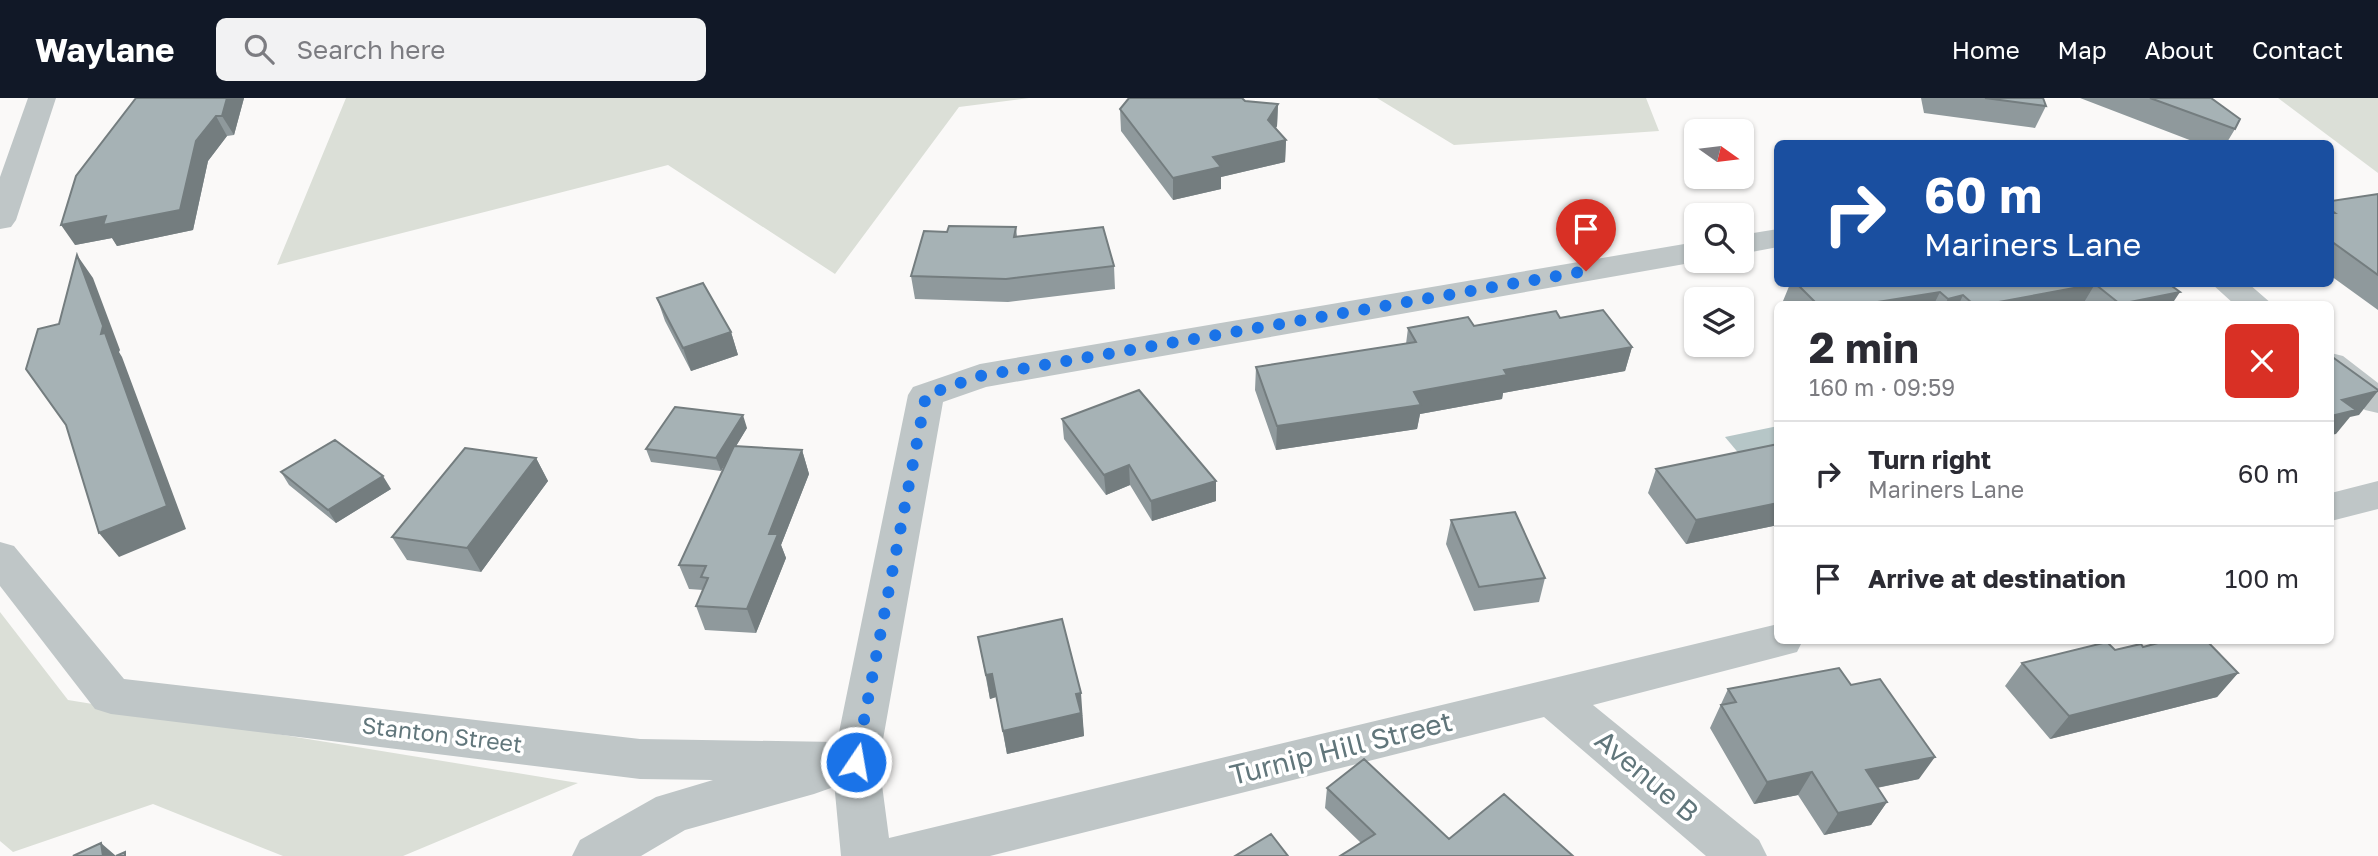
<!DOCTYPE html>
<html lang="en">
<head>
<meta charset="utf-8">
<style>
	body { margin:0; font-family:"Golos Text",sans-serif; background:#f2f2f3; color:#2b2b33; height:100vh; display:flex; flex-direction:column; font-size:26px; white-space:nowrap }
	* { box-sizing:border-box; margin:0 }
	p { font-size:23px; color:#7c7c81 }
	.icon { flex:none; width:38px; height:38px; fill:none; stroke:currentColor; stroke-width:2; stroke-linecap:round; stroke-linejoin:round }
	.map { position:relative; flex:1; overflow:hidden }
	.sheet { position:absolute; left:1774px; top:203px; width:560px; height:343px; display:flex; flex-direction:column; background:#fff; border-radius:10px; box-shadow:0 2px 5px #0004 }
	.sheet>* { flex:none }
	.top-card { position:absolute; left:1774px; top:42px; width:560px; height:147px; border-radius:10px; box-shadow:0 2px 5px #0004; background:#1a4fa0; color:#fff; overflow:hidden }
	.needle { width:46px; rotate:104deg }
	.buttons { position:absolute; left:1684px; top:21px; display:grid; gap:14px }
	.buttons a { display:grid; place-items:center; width:70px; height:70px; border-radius:10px; background:#fff; box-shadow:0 2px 5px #0004; font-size:35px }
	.pin { position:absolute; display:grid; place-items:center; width:60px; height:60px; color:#fff; margin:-72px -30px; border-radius:50% 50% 50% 0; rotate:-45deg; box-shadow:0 0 7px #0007 }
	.pin .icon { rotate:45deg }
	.me { position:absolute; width:77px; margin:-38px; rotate:12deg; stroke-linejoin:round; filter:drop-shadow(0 0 5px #0008) }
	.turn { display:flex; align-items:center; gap:24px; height:147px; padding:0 35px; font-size:32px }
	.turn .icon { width:91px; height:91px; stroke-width:2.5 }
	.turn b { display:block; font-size:49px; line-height:60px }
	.round { display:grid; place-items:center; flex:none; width:74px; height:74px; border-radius:10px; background:#f2f2f3 }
	.summary { display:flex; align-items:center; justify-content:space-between; height:119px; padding:0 35px }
	h1 { font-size:42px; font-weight:700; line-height:52px }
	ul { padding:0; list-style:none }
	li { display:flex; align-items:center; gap:21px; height:105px; padding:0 35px; border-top:2px solid #e1e1e2 }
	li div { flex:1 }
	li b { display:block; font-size:26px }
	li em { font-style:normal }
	header { display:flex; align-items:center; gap:42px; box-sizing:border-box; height:98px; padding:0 35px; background:#111827; color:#fff }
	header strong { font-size:33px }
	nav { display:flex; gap:38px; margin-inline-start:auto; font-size:24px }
	.search { width:490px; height:63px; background:#f2f2f3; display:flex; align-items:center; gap:18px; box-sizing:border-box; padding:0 24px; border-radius:10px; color:#7c7c81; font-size:26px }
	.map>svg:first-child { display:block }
	.green { fill:#dbdfd7 }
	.water { fill:#b6c6c7 }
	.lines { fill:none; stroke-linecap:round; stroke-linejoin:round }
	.street { fill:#bfc6c7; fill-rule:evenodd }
	.wall { fill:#8f999c }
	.shaded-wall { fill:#747d7f }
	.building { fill:#a6b2b5; stroke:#747d7f; stroke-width:2 }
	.route { stroke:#1a73e8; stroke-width:12; stroke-dasharray:0 21.6 }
	.labels { text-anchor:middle; stroke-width:7; stroke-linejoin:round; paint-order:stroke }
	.street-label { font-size:23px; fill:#61767b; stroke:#fff }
	.near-street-label { font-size:28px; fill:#61767b; stroke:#fff }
</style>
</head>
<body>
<header>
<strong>Waylane</strong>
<div class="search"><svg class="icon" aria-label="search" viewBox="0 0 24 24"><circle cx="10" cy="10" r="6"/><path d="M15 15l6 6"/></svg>Search here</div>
<nav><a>Home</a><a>Map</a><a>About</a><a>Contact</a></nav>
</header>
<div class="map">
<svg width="2378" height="758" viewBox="0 0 2378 758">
	<rect width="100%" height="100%" fill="#faf9f8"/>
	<path class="green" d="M346,0H1029L959,9L835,176L668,67L277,167Z
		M1377,0H1646L1659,33L1454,47Z
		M2278,0H2378V75Z
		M0,514L68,602L578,685L403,758H283L153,706L13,754L0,743Z"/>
	<path class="water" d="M1778,328V357L1746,364L1725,339Z"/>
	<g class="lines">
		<path class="street" d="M28,0H56L16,122L11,129L0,131V79Z
			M1778,131V149L1741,156V137Z
			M1696,144V163H1699L1696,164L986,289L943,304L879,664L889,740L1778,526V542H1803L1797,554L1593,607L1759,742L1767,758H1706L1544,619L990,758H841L834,684L831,690L814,696L685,732L641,758H572L580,742L656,699L713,682L640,681L111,616L95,611L0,488V444L14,448L124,581L640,641L837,644L908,297L913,289L980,266Z
			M2212,186H2249L2272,206H2234Z
			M2331,255L2343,258L2378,285V315L2365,312L2331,284Z
			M2378,383V411L2331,423V395Z"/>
	</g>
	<path class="wall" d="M136,0H244L234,37L227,38L208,63L193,132L117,148L112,140L75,147Z
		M1921,0H2043L2046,8L2035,30L1924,15Z
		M2080,0H2211L2235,31L2226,46H2200Z
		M1245,3L1278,6L1277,28L1276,30L1286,42L1285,64L1221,79V91L1173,102L1121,33L1120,11Z
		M2378,96V212L2331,178V103Z
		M1016,129L1017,138L1114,168L1115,191L1008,204L915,201L911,178L947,134Z
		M1790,186H2169L2172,206H1786L1783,203Z
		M657,200L731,234L738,257L691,273L665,223Z
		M1560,220L1632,249L1625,273L1503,295L1502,301L1420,316L1417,331L1276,352L1255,292L1256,269L1406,246L1408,230L1474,228Z
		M1062,321L1216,383V403L1152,423L1130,387L1106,397L1064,341Z
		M747,330L736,348L802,352L809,376L781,447L786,460L756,535L705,532L696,508L703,492L689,491L679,467L729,359L721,373L651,364L646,351Z
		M1778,346V427L1686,446L1648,395L1656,371Z
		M536,360L548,383L481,474L407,462L392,439Z
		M281,374L391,391L336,425L289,387Z
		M1451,422L1545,480L1539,504L1474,513L1446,446Z
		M978,539L1083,618H1082L1084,638L1007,656L996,599L990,601Z
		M2143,549L2238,575L2217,599L2050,641L2005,588L2022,565Z
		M1851,587L1919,681L1877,690L1887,704L1871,727L1824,737L1798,697L1754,706L1710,630L1728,591Z
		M1327,690L1449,741L1361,745L1325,710Z"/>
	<path class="shaded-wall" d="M227,0H244L234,37L222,18Z
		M1278,6L1277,28L1267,44L1268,22Z
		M216,18L227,38L208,63L193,132L117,148L112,140L75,147L61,127Z
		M1286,42L1285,64L1221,79V91L1173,102V80L1213,59Z
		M77,157L93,180L120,252L119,254L122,259L186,431L119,459L99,435Z
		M2095,186L2083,206H1988Z
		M1940,194L1934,206H1865Z
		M2180,194L2172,206H2120Z
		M1963,197L1959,206H1945L1948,201Z
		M731,234L738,257L691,273L683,250Z
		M1632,249L1625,273L1503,295L1502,301L1420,316L1417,331L1276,352L1277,328L1504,272Z
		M2378,293L2359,317L2350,319L2336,336L2331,337V315L2342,302Z
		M743,317L747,330L721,373L716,360Z
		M802,352L809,376L781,447L786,460L756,535L747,511L769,436Z
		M536,360L548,383L481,474L467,450Z
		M1129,367L1130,387L1106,397L1104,377Z
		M383,378L391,391L336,425L328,412Z
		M1216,383V403L1152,423L1151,403Z
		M1778,405V427L1686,446L1696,422Z
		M2238,575L2217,599L2050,641L2069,618Z
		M992,576L996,599L990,601L986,577Z
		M1081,595L1084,638L1007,656L1003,633L1076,596Z
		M1935,659L1919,681L1851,695L1866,672Z
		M1812,674L1798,697L1754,706L1767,684Z
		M1887,704L1871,727L1824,737L1838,715Z
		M101,745L116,758H103Z"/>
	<path class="building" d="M136,0H227L222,18H216L196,43L180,112L103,127L106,118L61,127L76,78Z
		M1129,0H1242L1245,3L1278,6L1268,22L1286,42L1213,59L1221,69L1173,80L1120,11Z
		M1985,0H2043L2046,8Z
		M2150,0H2211L2240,21L2235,31Z
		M2378,96V177L2331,143V115H2335L2331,112V103Z
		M949,128L1016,129L1014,139L1103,129L1114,168L1006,181L911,178L924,133L947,134Z
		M77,157L103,228L101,236L105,235L167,408L99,435L66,327L26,271L38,231L59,226Z
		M703,185L731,234L683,250L657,200Z
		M1797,186H2169L2180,194L2120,206L2095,186L1988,206H1973L1963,197L1948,201L1940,194L1865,206H1817Z
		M1603,212L1632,249L1504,272L1507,277L1414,294L1421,307L1277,328L1256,269L1416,244L1408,230L1468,219L1474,228L1556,213L1560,220Z
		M2331,258L2378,292V293L2342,302L2356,312L2331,318Z
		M1139,292L1216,383L1151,403L1129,367L1104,377L1062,321Z
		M675,309L743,317L716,360L646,351Z
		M335,342L383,378L328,412L281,374Z
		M1778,346V405L1696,422L1656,371Z
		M734,348L802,352L769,436H778L747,511L696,508L708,480L701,479L706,468L679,467Z
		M465,350L536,360L467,450L392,439Z
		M1515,414L1545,480L1479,489L1451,422Z
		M1062,521L1081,595L1076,596L1081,615L1003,633L992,576L986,577L978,539Z
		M2169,542H2206L2238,575L2069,618L2022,565L2107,544L2115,552L2141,546L2143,549Z
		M1839,570L1851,587L1880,581L1935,659L1866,672L1887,704L1838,715L1812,674L1767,684L1721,607L1736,604L1728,591Z
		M1364,661L1449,741L1504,696L1573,758H1340L1375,736L1327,690Z
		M1271,736L1288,758H1235Z
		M101,745L103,758H73Z
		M125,754V758H116Z"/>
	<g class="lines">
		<path class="route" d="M856,664L926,297L980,278L1586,173"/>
	</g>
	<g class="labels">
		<g class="street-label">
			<text transform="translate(442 637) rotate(7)" y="8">Stanton Street</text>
		</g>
		<g class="near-street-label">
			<text transform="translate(1341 650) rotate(-14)" y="10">Turnip Hill Street</text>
			<text transform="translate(1647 678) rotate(40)" y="10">Avenue B</text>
		</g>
	</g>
</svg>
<div class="buttons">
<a><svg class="needle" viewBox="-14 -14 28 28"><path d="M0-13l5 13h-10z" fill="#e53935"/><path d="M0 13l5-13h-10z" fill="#7c7c81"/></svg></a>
<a><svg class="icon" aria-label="search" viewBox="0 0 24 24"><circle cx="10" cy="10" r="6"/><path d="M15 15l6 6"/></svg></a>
<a><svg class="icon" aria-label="layers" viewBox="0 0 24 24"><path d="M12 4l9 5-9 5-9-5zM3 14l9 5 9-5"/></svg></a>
</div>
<div class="pin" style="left:1586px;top:173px;background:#d93025"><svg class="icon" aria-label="arrive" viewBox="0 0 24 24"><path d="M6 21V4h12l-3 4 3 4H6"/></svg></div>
<svg class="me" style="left:856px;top:664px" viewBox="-20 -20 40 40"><circle r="17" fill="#1a73e8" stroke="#fff" stroke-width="3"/><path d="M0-11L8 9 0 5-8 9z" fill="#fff"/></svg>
<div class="top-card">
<div class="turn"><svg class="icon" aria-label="right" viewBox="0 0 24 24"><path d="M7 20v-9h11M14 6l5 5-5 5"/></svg><div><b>60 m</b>Mariners Lane</div></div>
</div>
<section class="sheet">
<div class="summary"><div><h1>2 min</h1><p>160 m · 09:59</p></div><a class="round" style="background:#d93025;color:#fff"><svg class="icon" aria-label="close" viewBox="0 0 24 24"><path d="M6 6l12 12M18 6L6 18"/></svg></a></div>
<ul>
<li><svg class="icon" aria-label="right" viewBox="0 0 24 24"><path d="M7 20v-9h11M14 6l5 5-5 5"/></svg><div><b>Turn right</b><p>Mariners Lane</p></div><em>60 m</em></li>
<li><svg class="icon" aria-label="arrive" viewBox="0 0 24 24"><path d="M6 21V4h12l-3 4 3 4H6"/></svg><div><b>Arrive at destination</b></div><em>100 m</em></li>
</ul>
</section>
</div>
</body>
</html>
